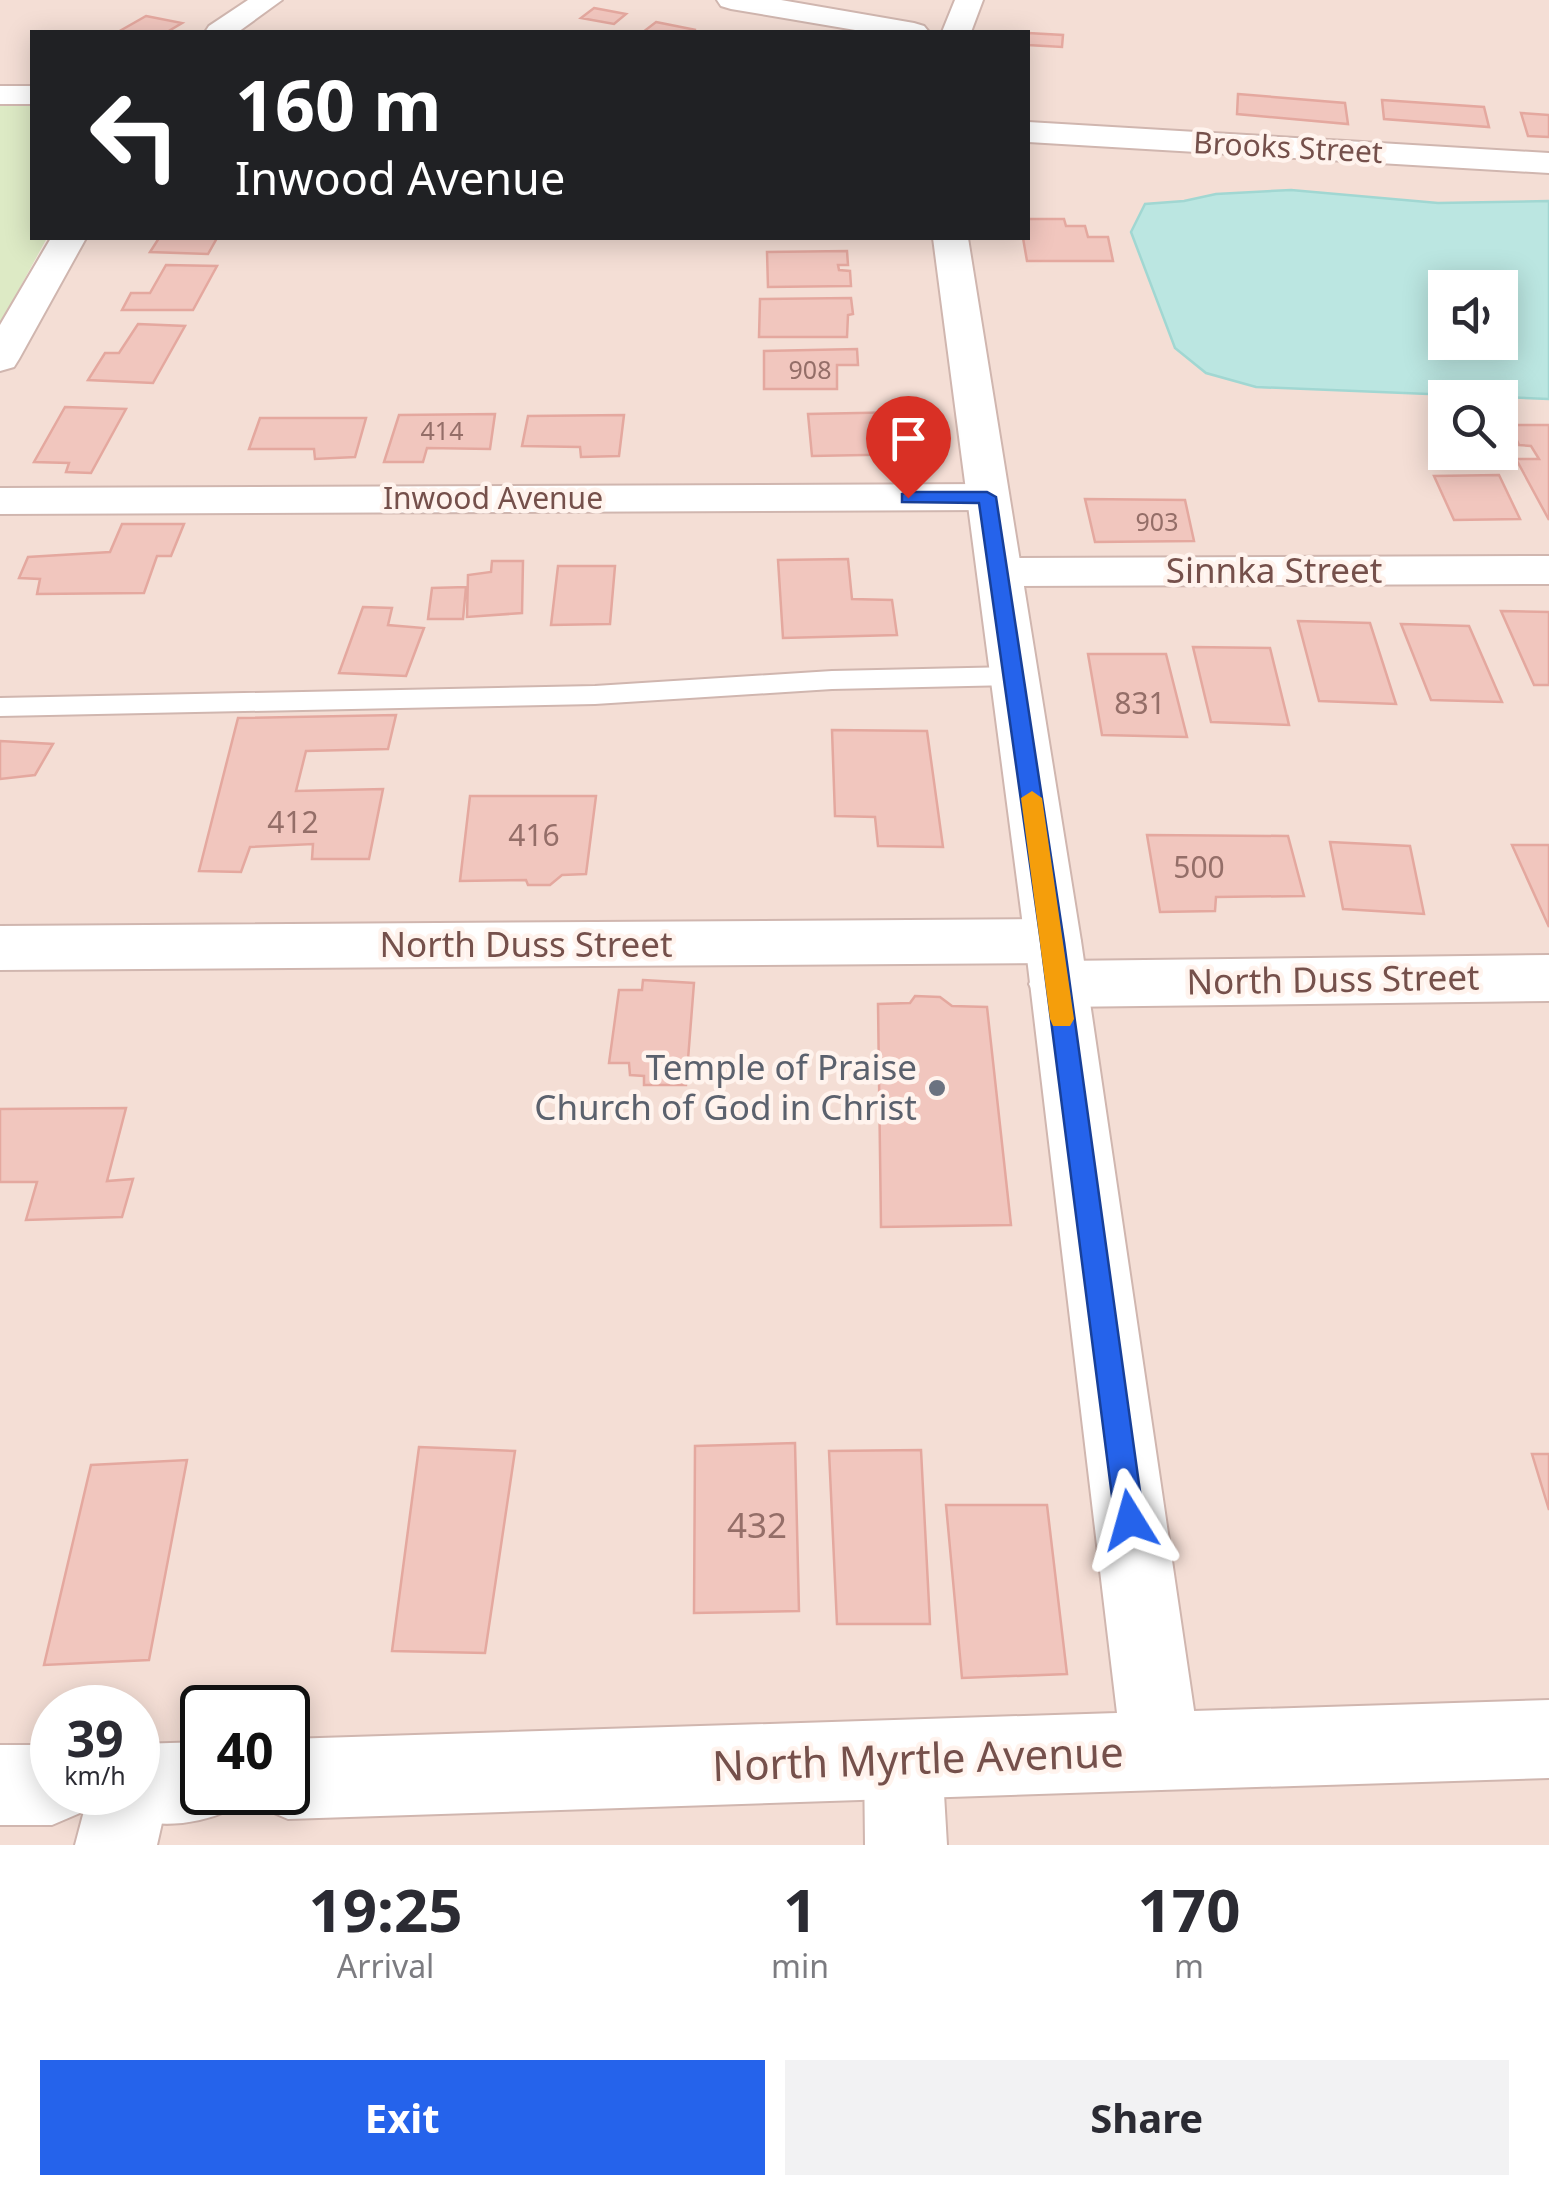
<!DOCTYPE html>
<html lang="en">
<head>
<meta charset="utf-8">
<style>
	body { margin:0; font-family:"Noto Sans",sans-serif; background:#f2f2f3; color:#2b2b33; height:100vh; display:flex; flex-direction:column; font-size:38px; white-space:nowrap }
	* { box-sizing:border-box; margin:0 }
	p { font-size:32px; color:#7c7c81 }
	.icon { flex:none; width:55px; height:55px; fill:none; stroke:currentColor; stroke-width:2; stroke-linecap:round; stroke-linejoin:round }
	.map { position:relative; height:1845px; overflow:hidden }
	.side { display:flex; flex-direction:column; background:#fff; flex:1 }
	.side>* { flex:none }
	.top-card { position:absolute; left:30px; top:30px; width:1000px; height:210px; border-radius:0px; box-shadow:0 5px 25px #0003; background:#202124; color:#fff; overflow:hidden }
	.fabs { position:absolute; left:1428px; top:270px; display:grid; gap:20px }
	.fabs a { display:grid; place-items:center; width:90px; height:90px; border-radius:0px; background:#fff; box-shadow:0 5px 25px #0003; font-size:50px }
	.speed { position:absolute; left:30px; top:1685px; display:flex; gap:20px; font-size:50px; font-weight:700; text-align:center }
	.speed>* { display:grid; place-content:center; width:130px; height:130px; border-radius:50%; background:#fff; box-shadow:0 5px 25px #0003; line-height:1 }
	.speed small { font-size:25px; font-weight:400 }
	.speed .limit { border:5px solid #111; border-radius:15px; background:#fff; color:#111 }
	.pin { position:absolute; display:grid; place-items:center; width:85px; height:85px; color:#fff; margin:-102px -42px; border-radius:50% 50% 50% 0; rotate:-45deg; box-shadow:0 0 10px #0007 }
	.pin .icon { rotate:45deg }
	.me { position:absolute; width:110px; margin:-55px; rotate:352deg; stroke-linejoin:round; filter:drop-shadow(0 0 8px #0008) }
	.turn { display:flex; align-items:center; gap:35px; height:210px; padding:0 40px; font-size:45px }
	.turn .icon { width:130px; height:130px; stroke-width:2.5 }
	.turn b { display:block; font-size:70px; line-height:85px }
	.eta { display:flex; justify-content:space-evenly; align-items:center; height:170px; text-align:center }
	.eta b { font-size:60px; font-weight:700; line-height:70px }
	.primary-button { display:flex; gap:20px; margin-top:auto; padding:20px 40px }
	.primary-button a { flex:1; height:115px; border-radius:0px; background:#2563eb; color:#fff; font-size:40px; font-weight:700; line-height:115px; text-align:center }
	.primary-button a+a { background:#f2f2f3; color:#2b2b33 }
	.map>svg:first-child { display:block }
	.residential { fill:#f4ded5; fill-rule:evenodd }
	.green { fill:#ddeac5 }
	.water { fill:#bbe6e1; stroke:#a1d7d2; stroke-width:2.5; fill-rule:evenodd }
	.building { fill:#f1c6be; stroke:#e4a89f; stroke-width:2.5 }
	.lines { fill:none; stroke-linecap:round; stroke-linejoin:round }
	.service-casing { stroke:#d0b6af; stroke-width:4 }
	.minor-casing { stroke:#d0b6af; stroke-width:4 }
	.tertiary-casing { stroke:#d0b6af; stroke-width:4 }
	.service { fill:#fff; fill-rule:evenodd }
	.minor { fill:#fff; fill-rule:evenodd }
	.tertiary { fill:#fff; fill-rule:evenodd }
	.route { fill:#2563eb; stroke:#184099; stroke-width:2.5 }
	.slow { fill:#f59e0b }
	.worship-dot { fill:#6b7280; stroke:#fff3ed; stroke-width:4 }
	.labels { text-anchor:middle; stroke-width:9; stroke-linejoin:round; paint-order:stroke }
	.far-number-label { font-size:25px; fill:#946e68 }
	.far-street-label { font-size:30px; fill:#75504b; stroke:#fff3ed }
	.number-label { font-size:30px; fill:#946e68 }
	.street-label { font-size:35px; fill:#75504b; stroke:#fff3ed }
	.worship-label { font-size:35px; fill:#5b616d; stroke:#fff3ed; text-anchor:end }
	.near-number-label { font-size:35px; fill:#946e68 }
	.near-street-label { font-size:42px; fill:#75504b; stroke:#fff3ed }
</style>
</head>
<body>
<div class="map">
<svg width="1549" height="1845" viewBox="0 0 1549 1845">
	<rect width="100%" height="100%" fill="#fceee6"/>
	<path class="residential" d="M0,0H1549V1845H0V367L70,238H1028V32H32V95H0ZM1445,288H1500V342H1445ZM1445,398H1500V452H1445ZM52,1708H138V1792H52ZM202,1708H288V1792H202Z"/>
	<path class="green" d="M0,104H32V238H47L0,324Z"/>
	<path class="water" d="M1291,190L1438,203L1549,201V399L1256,387L1206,373L1175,348L1131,232L1145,204L1184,201L1216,194ZM1445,288H1500V342H1445Z"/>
	<path class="building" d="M594,8L626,14L614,24L581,18Z
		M146,16L182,23L167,32H118Z
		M656,22L696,30L643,32Z
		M1028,33L1063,35L1062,47L1028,45Z
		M1238,94L1345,103L1348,124L1237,114Z
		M1382,100L1484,107L1489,127L1384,119Z
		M1521,113L1549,115V137L1528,136Z
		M1028,219H1064L1066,226H1085L1088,237H1108L1113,261H1027L1023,238H1028Z
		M159,238H217L208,254L150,252Z
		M847,251L848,265H838L839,270L850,271L851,286L768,287L767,252Z
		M166,265L217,266L193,310H122L131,293H150Z
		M851,298L853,314L848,315L847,337H759L760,299Z
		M138,324L185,326L153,383L88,380L105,353H119Z
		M857,349L858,365H837V389H764V351Z
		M65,407L126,409L91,473L66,472L69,463L34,462Z
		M909,412L917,454L812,456L808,414Z
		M495,414L490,449L427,448L423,462H384L399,415Z
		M624,415L619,456L581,457L580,447L522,446L528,416Z
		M260,418H366L355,457L315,459L314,449H249Z
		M1510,425H1549V520L1516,459H1539L1531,446L1519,445Z
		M1499,475L1520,519L1454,520L1434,476Z
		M1085,499L1185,500L1194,541L1095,542Z
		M122,524H184L171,556H157L144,593L37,594L40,579L19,578L28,557L110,552Z
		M848,559L852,599L892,600L897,635L783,638L778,560Z
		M492,561H523L522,613L467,617L468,575L491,572Z
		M558,566H615L610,624L551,625Z
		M466,587L463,619H428L432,588Z
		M363,607L392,608L388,625L424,628L406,676L339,673Z
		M1501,611L1549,612V685H1534Z
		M1298,621L1370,623L1396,704L1319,701Z
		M1401,624L1469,626L1502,702L1431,700Z
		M1193,647L1270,648L1289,725L1211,722Z
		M1088,654H1166L1187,737L1102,735Z
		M396,715L388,749L306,751L296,791L383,789L369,859H312L313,844L250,847L241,872L199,871L238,718Z
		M832,730L927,731L943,847L878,846L875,817L835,816Z
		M0,741L53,744L35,775L0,779Z
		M470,796H596L586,874L562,875L550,885H528L526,880L460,881Z
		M1147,835L1288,836L1304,896L1216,897L1215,911L1160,912Z
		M1330,842L1410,846L1424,914L1343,909Z
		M1512,845H1549V927Z
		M643,980L694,983L686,1085H644V1076L630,1075L629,1063H609L619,990H642Z
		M915,996L940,997L952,1006L987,1007L1011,1225L881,1227L878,1004L910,1003Z
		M126,1108L107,1181L133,1179L122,1217L26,1220L37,1182H0V1109Z
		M795,1443L799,1611L694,1613L695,1446Z
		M419,1447L515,1451L485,1653L392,1651Z
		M921,1450L930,1624H837L829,1451Z
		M1532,1454H1549V1510Z
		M187,1460L149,1660L44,1665L91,1465Z
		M946,1505H1047L1067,1674L962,1678Z"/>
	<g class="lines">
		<defs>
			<path id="service" d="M1013,667L1022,670L1026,676L1022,682L1013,685L832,689L595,704L0,716V698L595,686L832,671Z"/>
			<path id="minor" d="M248,0H282L238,32H205L209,26Z
				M717,0H781L914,23L924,26L929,32H867L731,9L721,6Z
				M0,86H32V104H0Z
				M1028,122L1549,153V173L1028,142Z
				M51,238H86L19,359L14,367L0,371V325Z
				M987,484L1002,488L1008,497L1002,506L987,510L0,514V488Z
				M1549,556V584L999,586L983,582L977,572L983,562L999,558Z
				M1053,919L1073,925L1081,941L1073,957L1060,961L1549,955V1001L1057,1007L1037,1000L1029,984L1037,968L1051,963L0,970V926Z
				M1549,1700V1778L1161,1790L1133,1779L1122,1751L1133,1723L1161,1712Z
				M903,1720L931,1731L942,1759L947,1845H865L864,1759L875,1731Z
				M138,1756L157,1764L169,1792L157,1845H75L89,1792H138Z"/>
			<path id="tertiary" d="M955,0H983L971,32H942Z
				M933,238H968L1081,941L1200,1751L1189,1779L1161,1790L288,1819L260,1807L254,1792H288V1739L1117,1713L1025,941Z
				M202,1742V1792H237L230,1810C191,1827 150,1829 110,1812L102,1792H138V1744Z
				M0,1745H52V1792H89L80,1813L52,1825H0Z"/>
		</defs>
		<use href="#service" class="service-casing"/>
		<use href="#minor" class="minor-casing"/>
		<use href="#tertiary" class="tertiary-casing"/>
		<use href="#service" class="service"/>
		<use href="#minor" class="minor"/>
		<use href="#tertiary" class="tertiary"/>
	</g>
	<path class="route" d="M908,492H987L996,497L1064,942L1144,1520L1140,1531L1130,1535L1119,1531L1115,1520L1041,942L979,503L902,502V494Z"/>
	<path class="slow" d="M1032,791L1042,798L1074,1019L1070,1026H1053L1050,1019L1021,798Z"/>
	<circle class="worship-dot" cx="937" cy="1088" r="10"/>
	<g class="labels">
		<g class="far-number-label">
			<text x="810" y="379">908</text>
			<text x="442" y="440">414</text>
			<text x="1157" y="531">903</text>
		</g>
		<g class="far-street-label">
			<text transform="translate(1288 148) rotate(3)" y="10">Brooks Street</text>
			<text x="493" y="509">Inwood Avenue</text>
		</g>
		<g class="number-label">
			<text x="1140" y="714">831</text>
			<text x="293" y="833">412</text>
			<text x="534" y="846">416</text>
			<text x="1199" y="878">500</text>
		</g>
		<g class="street-label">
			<text x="1274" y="583">Sinnka Street</text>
			<text x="526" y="957">North Duss Street</text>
			<text transform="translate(1333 980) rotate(-1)" y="12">North Duss Street</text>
		</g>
		<g class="worship-label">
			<text x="917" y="1080">Temple of Praise<tspan x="917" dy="40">Church of God in Christ</tspan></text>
		</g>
		<g class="near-number-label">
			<text x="757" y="1538">432</text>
		</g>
		<g class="near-street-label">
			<text transform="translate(918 1759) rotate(-2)" y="15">North Myrtle Avenue</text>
		</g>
	</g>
</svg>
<div class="fabs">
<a><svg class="icon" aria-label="sound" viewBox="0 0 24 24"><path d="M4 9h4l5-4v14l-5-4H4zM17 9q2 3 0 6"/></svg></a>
<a><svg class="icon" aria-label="search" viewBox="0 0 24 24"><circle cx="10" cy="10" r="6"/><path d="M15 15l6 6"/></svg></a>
</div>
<div class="speed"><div>39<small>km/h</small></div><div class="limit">40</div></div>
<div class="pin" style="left:908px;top:498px;background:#d93025"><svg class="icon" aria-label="arrive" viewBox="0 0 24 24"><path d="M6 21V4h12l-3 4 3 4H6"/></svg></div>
<svg class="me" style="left:1130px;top:1520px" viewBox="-20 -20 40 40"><path d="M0-17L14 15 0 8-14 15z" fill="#2563eb" stroke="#fff" stroke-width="4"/></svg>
<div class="top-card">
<div class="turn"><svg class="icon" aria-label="left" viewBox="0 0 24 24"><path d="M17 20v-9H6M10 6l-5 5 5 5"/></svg><div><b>160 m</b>Inwood Avenue</div></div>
</div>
</div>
<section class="side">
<div class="eta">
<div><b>19:25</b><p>Arrival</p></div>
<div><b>1</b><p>min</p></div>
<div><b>170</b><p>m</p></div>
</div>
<div class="primary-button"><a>Exit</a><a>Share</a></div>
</section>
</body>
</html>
